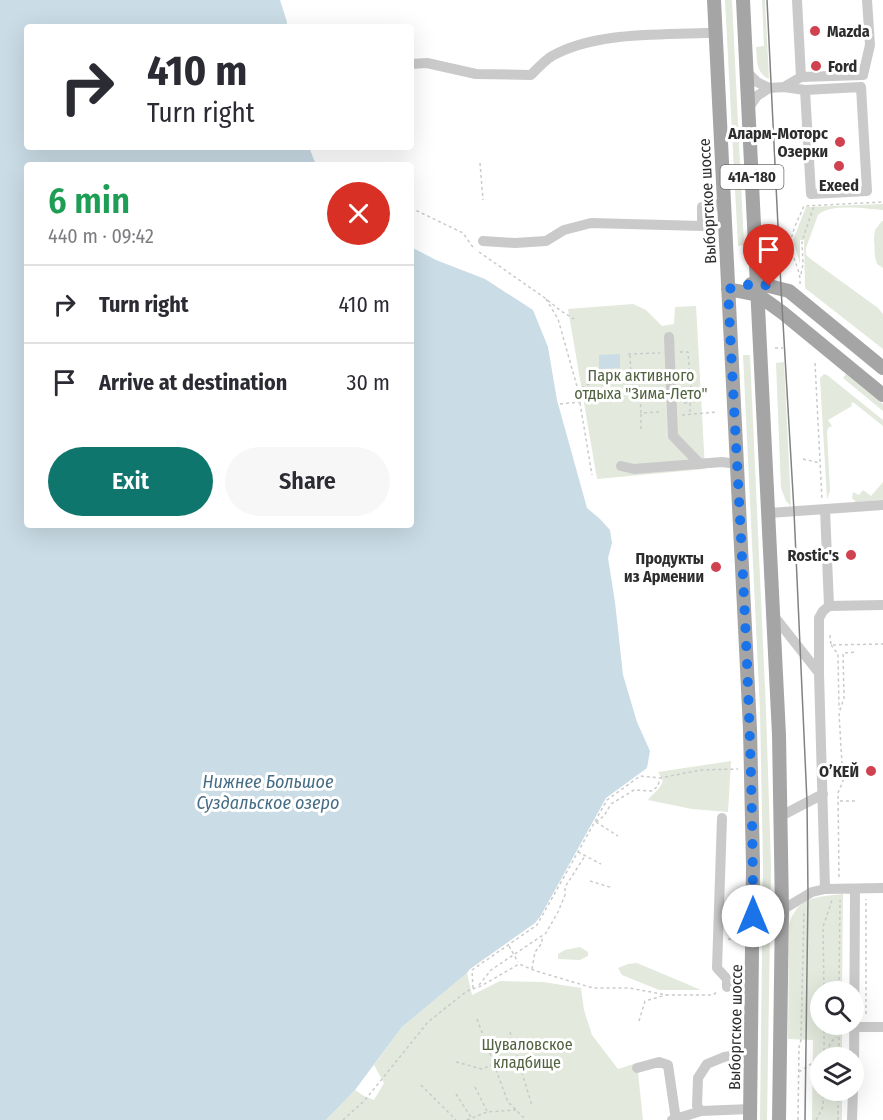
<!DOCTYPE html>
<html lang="en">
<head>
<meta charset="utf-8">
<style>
	body { margin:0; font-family:"Fira Sans Condensed",sans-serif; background:#f7f7f7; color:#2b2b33; height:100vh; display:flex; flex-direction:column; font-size:22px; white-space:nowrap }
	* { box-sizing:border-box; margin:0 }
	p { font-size:20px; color:#7c7c81 }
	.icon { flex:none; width:33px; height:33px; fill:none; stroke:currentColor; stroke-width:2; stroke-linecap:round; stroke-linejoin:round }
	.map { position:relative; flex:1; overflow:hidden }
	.side { position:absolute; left:24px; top:162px; width:390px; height:366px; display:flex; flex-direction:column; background:#fff; border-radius:6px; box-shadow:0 6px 24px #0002 }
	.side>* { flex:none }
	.banner { position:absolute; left:24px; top:24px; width:390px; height:126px; border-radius:6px; box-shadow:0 6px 24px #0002; background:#fff; color:#2b2b33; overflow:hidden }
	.fabs { position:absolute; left:810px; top:981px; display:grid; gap:12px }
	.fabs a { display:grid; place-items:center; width:54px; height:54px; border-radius:50%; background:#fff; box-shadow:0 6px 24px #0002; font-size:30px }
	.pin { position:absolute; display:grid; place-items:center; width:51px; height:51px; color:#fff; margin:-62px -26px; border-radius:50% 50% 50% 0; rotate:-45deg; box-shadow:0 0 6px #0007 }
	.pin .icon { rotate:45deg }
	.me { position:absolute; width:66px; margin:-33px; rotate:0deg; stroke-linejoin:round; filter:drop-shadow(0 0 4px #0008) }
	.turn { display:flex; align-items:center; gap:21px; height:126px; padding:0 24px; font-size:27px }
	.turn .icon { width:78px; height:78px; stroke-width:2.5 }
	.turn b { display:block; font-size:42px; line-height:51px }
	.round { display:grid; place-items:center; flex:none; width:63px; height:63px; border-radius:32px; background:#f7f7f7 }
	.summary { display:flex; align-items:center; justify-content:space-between; height:102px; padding:0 24px }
	h1 { font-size:36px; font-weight:600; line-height:45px; color:#1e9e55 }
	.button { display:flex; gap:12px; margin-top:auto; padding:12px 24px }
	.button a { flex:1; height:69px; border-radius:36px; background:#0f766e; color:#fff; font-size:24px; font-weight:600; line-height:69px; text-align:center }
	.button a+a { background:#f7f7f7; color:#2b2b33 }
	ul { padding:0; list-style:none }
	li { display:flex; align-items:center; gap:18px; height:78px; padding:0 24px; border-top:2px solid #e1e1e2 }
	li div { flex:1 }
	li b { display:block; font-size:22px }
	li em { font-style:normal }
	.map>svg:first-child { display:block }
	.green { fill:#e3e9dc }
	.water { fill:#cadce6 }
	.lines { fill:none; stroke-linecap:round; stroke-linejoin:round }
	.path { stroke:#cacaca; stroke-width:1.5; stroke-dasharray:3 3; stroke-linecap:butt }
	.minor { stroke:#cacaca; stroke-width:10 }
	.major { stroke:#a5a5a5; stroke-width:14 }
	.tram { stroke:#828282; stroke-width:1.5 }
	.route { stroke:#1a73e8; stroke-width:10; stroke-dasharray:0 18 }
	.poi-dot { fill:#d04250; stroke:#fff; stroke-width:2 }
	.labels { text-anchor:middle; stroke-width:6; stroke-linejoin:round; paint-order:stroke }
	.shield { fill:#fff; stroke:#6c6c6c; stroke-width:1.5 }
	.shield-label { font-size:15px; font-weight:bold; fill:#2d2d2d }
	.poi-label { font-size:16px; font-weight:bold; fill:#2d2d2d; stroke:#fff; text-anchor:end }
	.street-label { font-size:16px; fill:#2d2d2d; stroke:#fff }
	.park-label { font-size:16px; fill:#516340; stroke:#fff }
	.water-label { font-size:18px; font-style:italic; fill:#456d85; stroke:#fff }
</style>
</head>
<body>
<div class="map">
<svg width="883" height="1120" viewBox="0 0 883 1120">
	<rect width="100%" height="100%" fill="#fff"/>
	<path class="green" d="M725,0H732L744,245L738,246Z
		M762,0H765L769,79C756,73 757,61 756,47L764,46Z
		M883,204V210C866,209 831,203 818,215L806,248V255L812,260L878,308L883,314V349L805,288L804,240H800V264L793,240L806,207Z
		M882,221H883V268L877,264L875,257L874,238L875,230Z
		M633,304L646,310L662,326L674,324L675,307L696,306L705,469L597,479L568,309Z
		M743,355H750L766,710L771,866L767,1120H760L763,866L760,710Z
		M784,362L791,506L786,501L781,488L776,363Z
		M824,374L827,375L883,420V426L853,402L851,404L852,406L828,420L832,426L828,428L827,432L830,491L827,499L820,378Z
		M846,374L883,404V411L843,378Z
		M883,482V500L856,502L852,498L853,492L859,495L863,490L871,496Z
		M731,761L728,812L692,809L648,800C653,793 660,790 663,781L658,772Z
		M843,894L842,991L820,992V1024L842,1025V1057L820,1058V1090L842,1091V1120H812L813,1040L788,1039L789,925C797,896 817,897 843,894Z
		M580,947L588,952V956L580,960L558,959V954L565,950Z
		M637,963L701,990H659L622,975L618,968L628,964Z
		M467,973L472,995L500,981L543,982L581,988L584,1010L592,1035L618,1069L637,1063L643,1120H326L355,1090L364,1096L374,1100L384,1083L374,1065L402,1027Z"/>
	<path class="water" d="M0,0H280L287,22L286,27H27V147H309L316,165H27V525H411V247L436,260L485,279L533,310L548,347L557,400L587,508L600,519L610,530L612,543L608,558L615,602L623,675L637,722L650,751L647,768L606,798L540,917L535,923L470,969L467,973L402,1027L355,1090L326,1120H0Z
		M620,354V368L599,369V355Z"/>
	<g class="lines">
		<path class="path" d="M480,163L483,200
			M411,208L463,233L472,246L475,249
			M479,252L545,298L561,311L574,319
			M801,274L803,264L802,241L814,206
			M800,284C801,271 793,260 791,247C790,233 799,218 804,206L883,202
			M546,299L558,319L578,390
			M775,348H783
			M680,352H688L692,403H690
			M628,354L660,353
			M630,355L631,377
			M815,363L822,500
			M580,403L592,475
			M684,403H690V413
			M560,404L580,402L578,391C594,377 619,379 639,379L641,413L660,412
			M641,414V431
			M682,415L718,412
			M803,459L820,463
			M830,635L831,645L883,644
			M831,645L838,654L839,709
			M840,801H857
			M596,822L604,816L611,804L634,790L652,791L658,786L660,778L701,770L738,769
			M596,822L618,836
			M578,852L601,864
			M839,877L838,793L843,781L839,713L844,698L843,653L857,652
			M590,881L613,888
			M732,896L740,897
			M728,939L739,940
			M509,946L518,962
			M532,969L535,952L542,943V937
			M479,985L491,970L546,933L558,912L565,895V887L585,856
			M473,988L472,970L537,925L607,800L640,776L660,778
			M824,992L823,927L832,900
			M839,992L840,900
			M732,997H738
			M866,1014V899
			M477,1019L508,1102L524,1118
			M639,1021L645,1001L666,995
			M824,1024V1058
			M510,1032L532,1106
			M826,1052L832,1041L837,1037
			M839,1058V1024
			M456,1062L482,1069L492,1065
			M799,1072L820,1058
			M421,1085L456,1120
			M475,1087L487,1111
			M456,1094L471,1117
			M343,1120L365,1100L428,1022L467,991L481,986L519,964L536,971L593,988H629L667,995H713L718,991
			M467,1120L487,1112L516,1110
			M798,1120L799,1047L801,1040L804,910
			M816,1120L823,1107L824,1090
			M838,1120V1090"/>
		<path class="minor" d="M797,0L801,77
			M411,64L427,63L476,74L531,75C537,69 544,61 552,56C595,32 656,35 704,33H715
			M746,71L757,82L769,88
			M784,87L801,77L863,75L870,45L867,0
			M748,109L757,96L769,88L784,87L805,90L861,87L867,191L811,194L805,90
			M483,241L515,243L546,241L564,230L591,223L702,226V207L715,206L724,201
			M669,337L673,436L700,464
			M621,466L634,469L722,462L737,464
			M825,509L829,606
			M769,513L883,505
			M774,616L819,673L825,889
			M819,673V618L823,611L829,606L882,605
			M781,816L823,794
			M722,818L717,968L727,979V987
			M782,910L812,892L825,889L883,888
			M855,1027H883
			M637,1068L659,1062L668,1065L676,1120
			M854,1073L855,889
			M750,1109L701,1111L697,1106L698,1078L707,1064L724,1057L751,1053
			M672,1120L701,1111
			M852,1120L853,1090"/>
		<path class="major" d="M714,0L750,729L753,865L750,1120
			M743,0L779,735L782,910L779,1120
			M751,284L757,283L789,291L883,368
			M728,289L758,295L783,313L883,395"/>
		<path class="tram" d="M767,0L781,288L794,511L807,802L808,895L805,1120"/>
	</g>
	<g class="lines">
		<path class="route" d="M753,916C753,707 738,498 728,289L757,283L769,286"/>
	</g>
	<g class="poi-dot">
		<circle cx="815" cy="31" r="6"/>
		<circle cx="816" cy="66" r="6"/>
		<circle cx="840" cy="142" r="6"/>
		<circle cx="839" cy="166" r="6"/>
		<circle cx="851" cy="555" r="6"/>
		<circle cx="716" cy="567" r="6"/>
		<circle cx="871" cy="771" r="6"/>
	</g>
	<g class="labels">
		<rect class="shield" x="720.5" y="165" width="63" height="24" rx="4.5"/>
		<g class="shield-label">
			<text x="752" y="182">41А-180</text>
		</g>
		<g class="poi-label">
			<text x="827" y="37" text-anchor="start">Mazda</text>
			<text x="828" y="72" text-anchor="start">Ford</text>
			<text x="828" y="139">Аларм-Моторс<tspan x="828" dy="18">Озерки</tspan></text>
			<text x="839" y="191" text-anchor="middle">Exeed</text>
			<text x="839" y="561">Rostic's</text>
			<text x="704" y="564">Продукты<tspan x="704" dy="18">из Армении</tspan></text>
			<text x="859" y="777">О’КЕЙ</text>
		</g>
		<g class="street-label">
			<text transform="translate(707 201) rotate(-93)" y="6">Выборгское шоссе</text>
			<text transform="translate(735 1027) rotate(-89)" y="6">Выборгское шоссе</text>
		</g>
		<g class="park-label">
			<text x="641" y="381">Парк активного<tspan x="641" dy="18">отдыха "Зима-Лето"</tspan></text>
			<text x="527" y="1050">Шуваловское<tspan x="527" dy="18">кладбище</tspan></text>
		</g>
		<g class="water-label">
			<text x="268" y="788">Нижнее Большое<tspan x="268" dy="21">Суздальское озеро</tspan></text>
		</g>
	</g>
</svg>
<div class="fabs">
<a><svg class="icon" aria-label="search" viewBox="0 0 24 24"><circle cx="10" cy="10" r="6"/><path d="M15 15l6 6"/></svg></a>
<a><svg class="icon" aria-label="layers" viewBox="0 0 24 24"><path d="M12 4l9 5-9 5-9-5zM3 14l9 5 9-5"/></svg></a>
</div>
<div class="pin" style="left:769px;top:286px;background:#d93025"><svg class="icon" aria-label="arrive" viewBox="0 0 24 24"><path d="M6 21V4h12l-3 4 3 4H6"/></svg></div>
<svg class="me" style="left:753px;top:916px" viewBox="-20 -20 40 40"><circle r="19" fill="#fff"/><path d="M0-13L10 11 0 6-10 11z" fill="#1a73e8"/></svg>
<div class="banner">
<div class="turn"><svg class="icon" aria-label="right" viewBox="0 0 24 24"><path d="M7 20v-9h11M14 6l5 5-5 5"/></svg><div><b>410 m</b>Turn right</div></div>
</div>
<section class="side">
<div class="summary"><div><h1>6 min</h1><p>440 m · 09:42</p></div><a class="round" style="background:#d93025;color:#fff"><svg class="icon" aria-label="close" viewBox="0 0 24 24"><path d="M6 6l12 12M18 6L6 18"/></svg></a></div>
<ul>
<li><svg class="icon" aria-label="right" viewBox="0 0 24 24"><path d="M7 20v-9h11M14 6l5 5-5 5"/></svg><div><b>Turn right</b></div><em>410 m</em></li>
<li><svg class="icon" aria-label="arrive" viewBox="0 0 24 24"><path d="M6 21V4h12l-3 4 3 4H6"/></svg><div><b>Arrive at destination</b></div><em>30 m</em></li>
</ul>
<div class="button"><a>Exit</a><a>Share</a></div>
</section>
</div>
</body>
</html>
